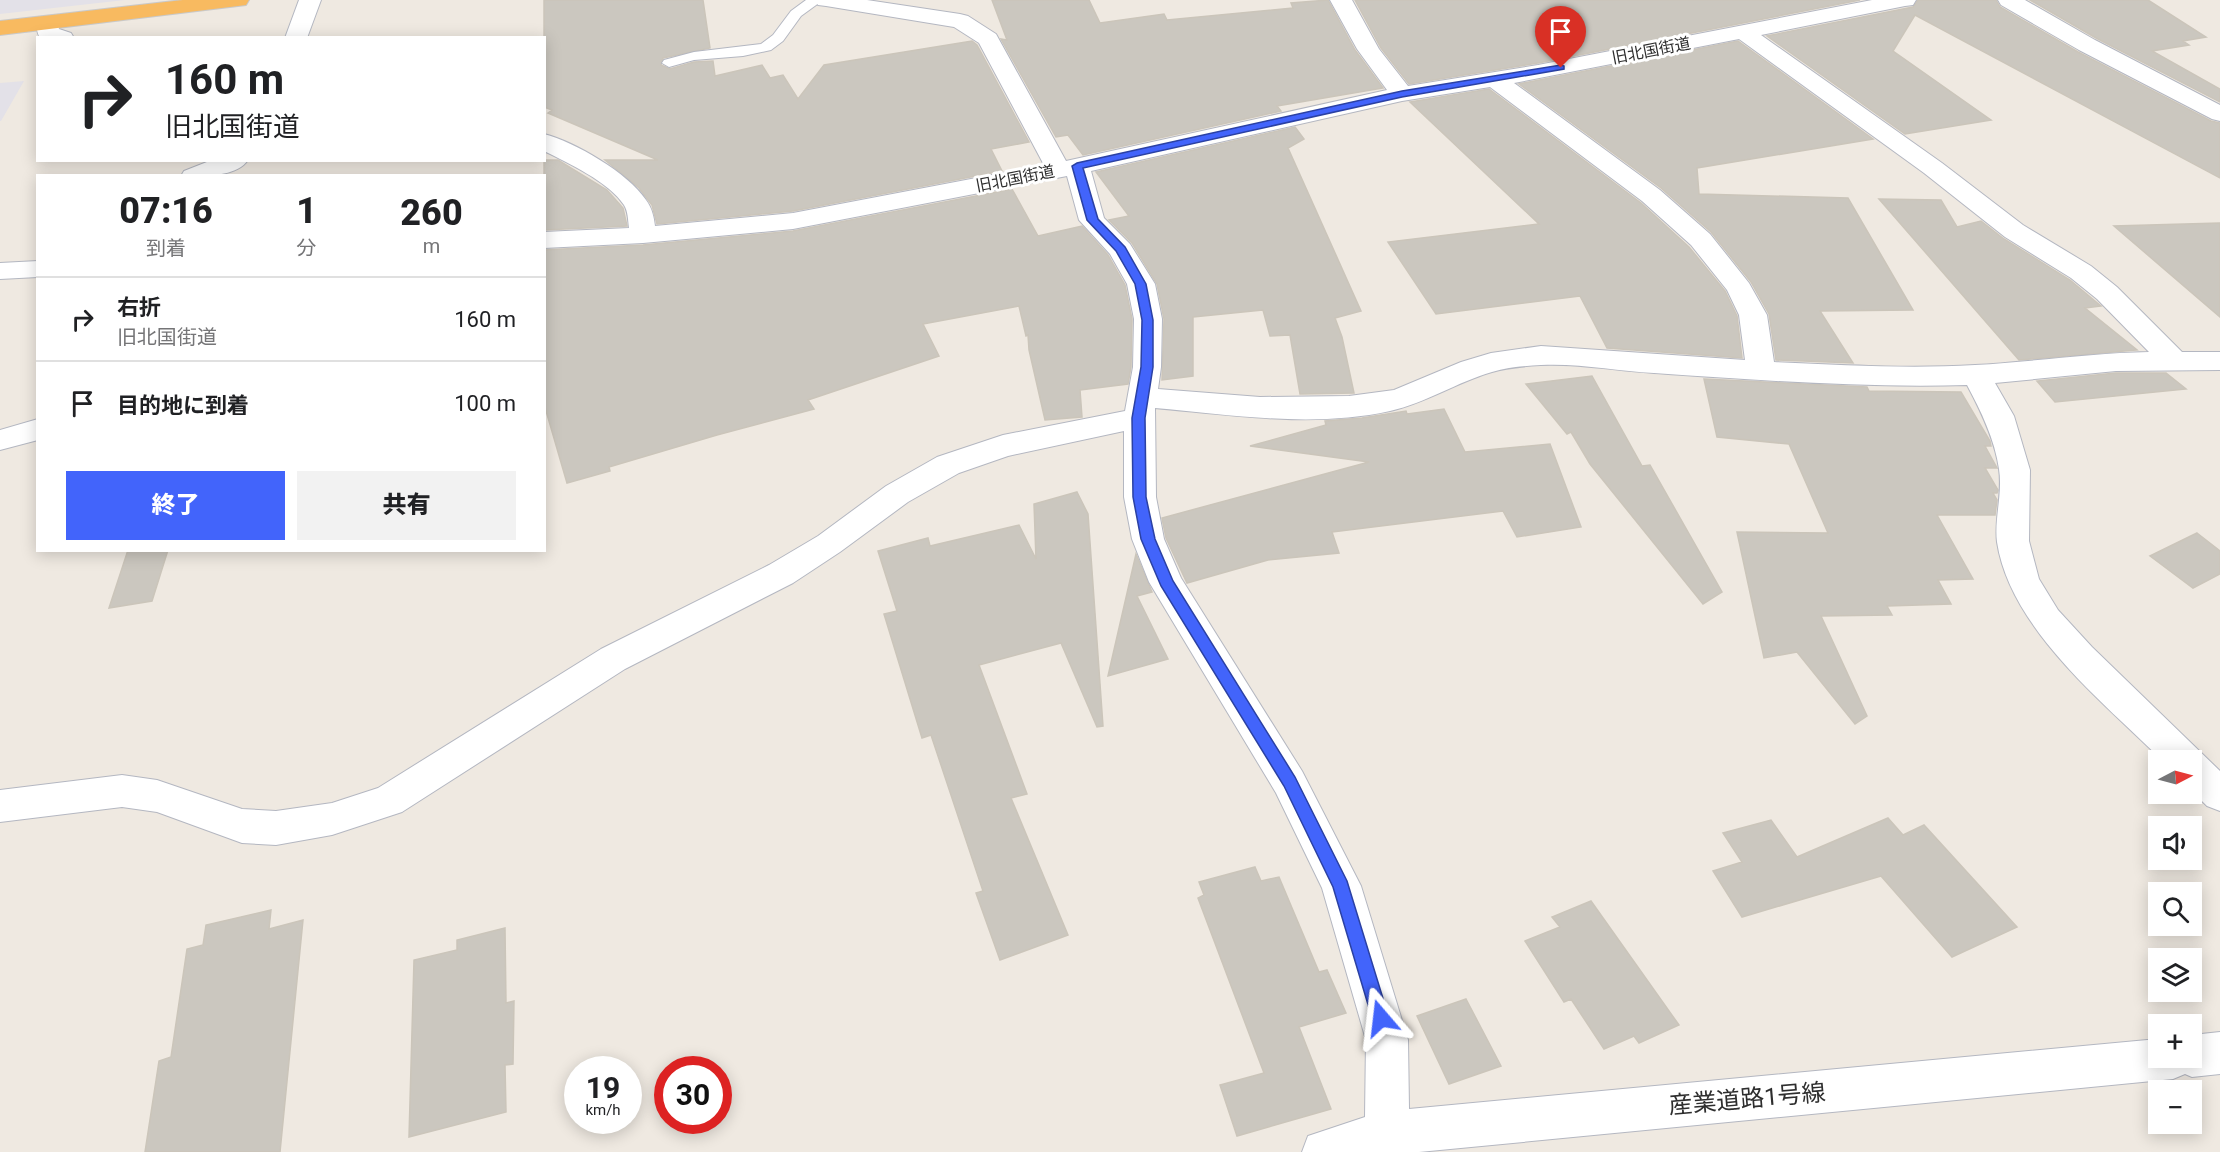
<!DOCTYPE html>
<html lang="ja">
<head>
<meta charset="utf-8">
<style>
	body { margin:0; font-family:Roboto,"Noto Sans JP",sans-serif; background:#f2f2f2; color:#202124; height:100vh; display:flex; flex-direction:column; font-size:22px; white-space:nowrap }
	* { box-sizing:border-box; margin:0 }
	p { font-size:20px; color:#757577 }
	.icon { flex:none; width:33px; height:33px; fill:none; stroke:currentColor; stroke-width:2; stroke-linecap:round; stroke-linejoin:round }
	.map { position:relative; flex:1; overflow:hidden }
	.details { position:absolute; left:36px; top:174px; width:510px; height:378px; display:flex; flex-direction:column; background:#fff; border-radius:0px; box-shadow:0 3px 15px #0003 }
	.details>* { flex:none }
	.hud { position:absolute; left:36px; top:36px; width:510px; height:126px; border-radius:0px; box-shadow:0 3px 15px #0003; background:#fff; color:#202124; overflow:hidden }
	.needle { width:39px; rotate:84deg }
	.fabs { position:absolute; left:2148px; top:750px; display:grid; gap:12px }
	.fabs a { display:grid; place-items:center; width:54px; height:54px; border-radius:0px; background:#fff; box-shadow:0 3px 15px #0003; font-size:30px }
	.speed { position:absolute; left:564px; top:1056px; display:flex; gap:12px; font-size:30px; font-weight:700; text-align:center }
	.speed>* { display:grid; place-content:center; width:78px; height:78px; border-radius:50%; background:#fff; box-shadow:0 3px 15px #0003; line-height:1 }
	.speed small { font-size:15px; font-weight:400 }
	.speed .limit { border:9px solid #d22; background:#fff; color:#111 }
	.pin { position:absolute; display:grid; place-items:center; width:51px; height:51px; color:#fff; margin:-62px -26px; border-radius:50% 50% 50% 0; rotate:-45deg; box-shadow:0 0 6px #0007 }
	.pin .icon { rotate:45deg }
	.me { position:absolute; width:66px; margin:-33px; rotate:343deg; stroke-linejoin:round; filter:drop-shadow(0 0 4px #0008) }
	.turn { display:flex; align-items:center; gap:21px; height:126px; padding:0 30px; font-size:27px }
	.turn .icon { width:78px; height:78px; stroke-width:2.5 }
	.turn b { display:block; font-size:42px; line-height:51px }
	.eta { display:flex; justify-content:space-evenly; align-items:center; height:102px; text-align:center }
	.eta b { font-size:36px; font-weight:800; line-height:42px }
	.cta { display:flex; gap:12px; margin-top:auto; padding:12px 30px }
	.cta a { flex:1; height:69px; border-radius:0px; background:#4264fb; color:#fff; font-size:24px; font-weight:800; line-height:69px; text-align:center }
	.cta a+a { background:#f2f2f2; color:#202124 }
	ul { padding:0; list-style:none }
	li { display:flex; align-items:center; gap:18px; height:84px; padding:0 30px; border-top:2px solid #e0e0e0 }
	li div { flex:1 }
	li b { display:block; font-size:22px }
	li em { font-style:normal }
	.map>svg:first-child { display:block }
	.industrial { fill:#e3e1e8 }
	.building { fill:#cbc7bf; stroke:#cbc5ba; stroke-width:1.5 }
	.lines { fill:none; stroke-linecap:round; stroke-linejoin:round }
	.service-casing { stroke:#b4b7c1; stroke-width:2 }
	.minor-casing { stroke:#b4b7c1; stroke-width:2 }
	.trunk-casing { stroke:#c9c9c9; stroke-width:2 }
	.service { fill:#fff; fill-rule:evenodd }
	.minor { fill:#fff; fill-rule:evenodd }
	.trunk { fill:#f8ba60; fill-rule:evenodd }
	.route { fill:#4264fb; stroke:#2b41a3; stroke-width:1.5 }
	.labels { text-anchor:middle; stroke-width:6; stroke-linejoin:round; paint-order:stroke }
	.far-street-label { font-size:16px; fill:#2e2e2e; stroke:#fff }
	.near-street-label { font-size:24px; fill:#2e2e2e; stroke:#fff }
</style>
</head>
<body>
<div class="map">
<svg width="2220" height="1152" viewBox="0 0 2220 1152">
	<rect width="100%" height="100%" fill="#efe9e1"/>
	<path class="industrial" d="M0,0H125L0,14Z
		M24,81L1,121H0V83Z"/>
	<path class="building" d="M544,0H703L710,48L663,58L661,65L670,69L694,62L713,61L715,76L762,65L770,78L783,75L798,99L824,65L972,41L977,45L1029,142L991,149L1002,171L793,211L657,224L652,205L639,188L605,160H658L548,113L552,110L544,107Z
		M992,0H1089L1100,23L1164,14L1167,20L1293,8L1291,3L1328,0L1355,50L1383,88L1277,106L1281,111L1083,155L1068,135L1056,137L1001,39L1007,40Z
		M1355,0H1860L1538,63L1409,84L1381,48Z
		M1918,0H1996L2000,7L2078,52L2211,121L2220,123V178L1915,15L1893,51L1991,120L1905,134L1767,36L1913,7Z
		M2030,0H2148L2206,37L2183,41L2189,45L2152,51L2220,89V102L2096,38Z
		M1738,41L1873,139L1697,168L1699,194L1848,198L1913,310L1820,311L1853,363L1776,360L1769,314L1751,282L1711,232L1661,188L1519,84Z
		M1489,89L1641,203L1689,247L1725,291L1737,316L1742,358L1607,348L1580,296L1436,314L1388,242L1539,224L1410,102Z
		M1295,127L1304,139L1288,148L1361,311L1335,318L1342,337L1354,393L1300,394L1290,335L1270,336L1263,310L1193,317V376L1162,380L1164,319L1157,284L1132,243L1109,220L1129,216L1096,172Z
		M544,160H558L607,190L623,208L627,226L544,230Z
		M1012,189L1038,236L1082,226L1108,255L1125,285L1132,319L1131,367L1128,384L1080,390L1082,417L1045,420L1029,350L1028,335L1026,336L1019,306L923,324L939,356L808,400L814,409L717,435L609,467L610,471L567,483L544,404V250L643,245L793,231Z
		M1879,199L1941,200L1957,227L1981,221L2004,239L2070,280L2095,301L2101,306L2085,308L2137,350L2019,360Z
		M2220,223V317L2114,226Z
		M2116,373H2166L2186,389L2055,402L2037,381Z
		M1592,376L1642,466L1650,465L1722,592L1703,604L1590,464L1571,432L1567,434L1526,384Z
		M1704,379L1867,387L1869,391L1961,392L1990,441L1991,446H1985L1997,468H1985L1998,490L1997,493H1993L1997,500L1995,515H1937L1973,579L1938,580L1951,604L1887,606L1892,615L1821,616L1867,716L1855,724L1797,652L1764,658L1737,532L1828,533L1789,444L1717,437Z
		M1444,409L1465,452L1550,444L1581,527L1517,537L1503,511L1332,532L1339,553L1268,560L1187,583L1166,538L1162,518L1369,462L1250,446L1326,425L1325,421L1362,418L1406,411L1407,414Z
		M1077,492L1088,514L1103,726L1097,727L1061,643L979,665L1027,794L1011,798L1068,935L1000,960L976,893L983,891L931,735L922,738L884,614L897,611L878,551L928,538L930,546L1019,525L1036,559L1034,504Z
		M2197,533L2220,551V574L2193,588L2150,556Z
		M128,550H168L152,601L109,608Z
		M1136,554L1152,592L1137,596L1168,659L1108,676Z
		M1888,818L1903,835L1924,825L2017,927L1952,957L1881,876L1742,917L1713,871L1742,862L1723,833L1771,820L1797,857Z
		M1255,867L1261,881L1279,877L1319,972L1327,970L1346,1013L1299,1027L1331,1109L1237,1136L1220,1085L1264,1073L1198,898L1204,895L1199,882Z
		M1591,901L1679,1025L1639,1043L1634,1036L1604,1049L1571,999L1564,1002L1525,941L1560,927L1552,917Z
		M271,910L269,929L303,920L280,1152H145L159,1061L171,1057L187,949L203,945L206,925Z
		M505,928L506,1003L514,1001L513,1064L505,1065L506,1112L409,1137L414,960L457,950V940Z
		M1466,999L1501,1066L1449,1084L1417,1016Z"/>
	<g class="lines">
		<defs>
			<path id="service" d="M806,0H823L801,16L783,41L771,50L743,56L694,60L669,67L662,63L664,60L694,52L761,44L773,35L791,11Z"/>
			<path id="minor" d="M299,0H321L307,38H285Z
				M815,0H867L960,14L968,16L996,34L1066,161L1387,90L1357,49L1330,0H1352L1379,49L1408,86L1538,65L1872,0H1916L1913,5L1905,6L1761,35L1942,163L2023,225L2091,266L2117,287L2182,352H2220V370L2116,371L1995,383L2014,416L2030,470L2029,541L2039,579L2058,610L2092,647L2220,771V811L2207,806L2192,791V760H2162C2103,702 2010,628 1997,542C1994,519 2003,493 1999,469C1995,440 1981,411 1967,385C1862,388 1758,380 1654,373C1617,371 1579,363 1541,365C1525,366 1508,367 1492,372C1457,382 1426,403 1390,411C1314,428 1232,415 1155,408L1156,497L1164,539L1181,578L1302,771L1361,886L1408,1040L1409,1109L2158,1039V1058H2192V1035L2220,1032V1074L2192,1077L2185,1074L2173,1079L1419,1152H1302L1308,1136L1365,1117L1366,1040L1322,888L1276,793L1149,582L1132,539L1124,497V431L1008,456L959,473L908,502L840,552L793,583L625,669L402,812L332,835L276,845L242,843L157,812L122,807L0,822V790L122,775L157,780L242,809L276,811L332,803L378,788L601,649L769,565L818,536L886,486L937,457L1003,435L1125,411L1133,367L1134,319L1127,284L1110,254L1079,220L1067,176L793,229L643,243L544,248V232L629,228C628,220 628,211 624,205C609,182 568,163 544,151V134C575,142 628,173 646,200C652,208 654,217 655,226L793,213L1044,165L979,43L954,27L826,6L818,5ZM1739,39L1924,173L2005,237L2071,278L2097,299L2149,352C2091,353 2033,362 1975,365C1908,369 1841,365 1774,362L1767,315L1749,283L1710,234L1660,190L1514,83ZM1490,87L1642,201L1691,245L1727,290L1739,315L1745,360L1541,346L1491,353L1461,362L1394,390L1349,396L1260,397L1158,389L1161,367L1162,319L1155,284L1130,244L1104,218L1091,171L1402,101Z
				M1998,0H2025L2095,40L2220,105V121L2212,119L2079,50L2001,5Z
				M48,16L56,18L59,29L71,33L74,38H40C36,31 36,25 40,18Z
				M212,160H248C236,178 200,176 181,176L184,171Z
				M38,261V277L0,279V263Z
				M38,419V440L0,450V430Z"/>
			<path id="trunk" d="M183,0H249L246,5L238,6L0,35V21Z"/>
		</defs>
		<use href="#service" class="service-casing"/>
		<use href="#minor" class="minor-casing"/>
		<use href="#trunk" class="trunk-casing"/>
		<use href="#service" class="service"/>
		<use href="#minor" class="minor"/>
		<use href="#trunk" class="trunk"/>
	</g>
	<path class="route" d="M1561,65L1564,66V69L1402,97L1083,168L1098,219L1125,247L1146,284L1153,320V367L1145,418L1146,497L1155,539L1173,581L1295,777L1347,881L1389,1018L1387,1024L1381,1026L1375,1024L1372,1018L1333,887L1284,786L1161,586L1141,539L1133,497L1132,418L1141,367L1142,320L1135,284L1116,251L1087,220L1072,166L1077,163L1402,91Z"/>
	<g class="labels">
		<g class="far-street-label">
			<text transform="translate(1651 50) rotate(-11)" y="6">旧北国街道</text>
			<text transform="translate(1015 178) rotate(-11)" y="6">旧北国街道</text>
		</g>
		<g class="near-street-label">
			<text transform="translate(1747 1099) rotate(-5)" y="8">産業道路1号線</text>
		</g>
	</g>
</svg>
<div class="fabs">
<a><svg class="needle" viewBox="-14 -14 28 28"><path d="M0-13l5 13h-10z" fill="#e53935"/><path d="M0 13l5-13h-10z" fill="#757577"/></svg></a>
<a><svg class="icon" aria-label="sound" viewBox="0 0 24 24"><path d="M4 9h4l5-4v14l-5-4H4zM17 9q2 3 0 6"/></svg></a>
<a><svg class="icon" aria-label="search" viewBox="0 0 24 24"><circle cx="10" cy="10" r="6"/><path d="M15 15l6 6"/></svg></a>
<a><svg class="icon" aria-label="layers" viewBox="0 0 24 24"><path d="M12 4l9 5-9 5-9-5zM3 14l9 5 9-5"/></svg></a>
<a>+</a>
<a>−</a>
</div>
<div class="speed"><div>19<small>km/h</small></div><div class="limit">30</div></div>
<div class="pin" style="left:1561px;top:68px;background:#d93025"><svg class="icon" aria-label="arrive" viewBox="0 0 24 24"><path d="M6 21V4h12l-3 4 3 4H6"/></svg></div>
<svg class="me" style="left:1381px;top:1018px" viewBox="-20 -20 40 40"><path d="M0-17L14 15 0 8-14 15z" fill="#4264fb" stroke="#fff" stroke-width="4"/></svg>
<div class="hud">
<div class="turn"><svg class="icon" aria-label="right" viewBox="0 0 24 24"><path d="M7 20v-9h11M14 6l5 5-5 5"/></svg><div><b>160 m</b>旧北国街道</div></div>
</div>
<section class="details">
<div class="eta">
<div><b>07:16</b><p>到着</p></div>
<div><b>1</b><p>分</p></div>
<div><b>260</b><p>m</p></div>
</div>
<ul>
<li><svg class="icon" aria-label="right" viewBox="0 0 24 24"><path d="M7 20v-9h11M14 6l5 5-5 5"/></svg><div><b>右折</b><p>旧北国街道</p></div><em>160 m</em></li>
<li><svg class="icon" aria-label="arrive" viewBox="0 0 24 24"><path d="M6 21V4h12l-3 4 3 4H6"/></svg><div><b>目的地に到着</b></div><em>100 m</em></li>
</ul>
<div class="cta"><a>終了</a><a>共有</a></div>
</section>
</div>
</body>
</html>
